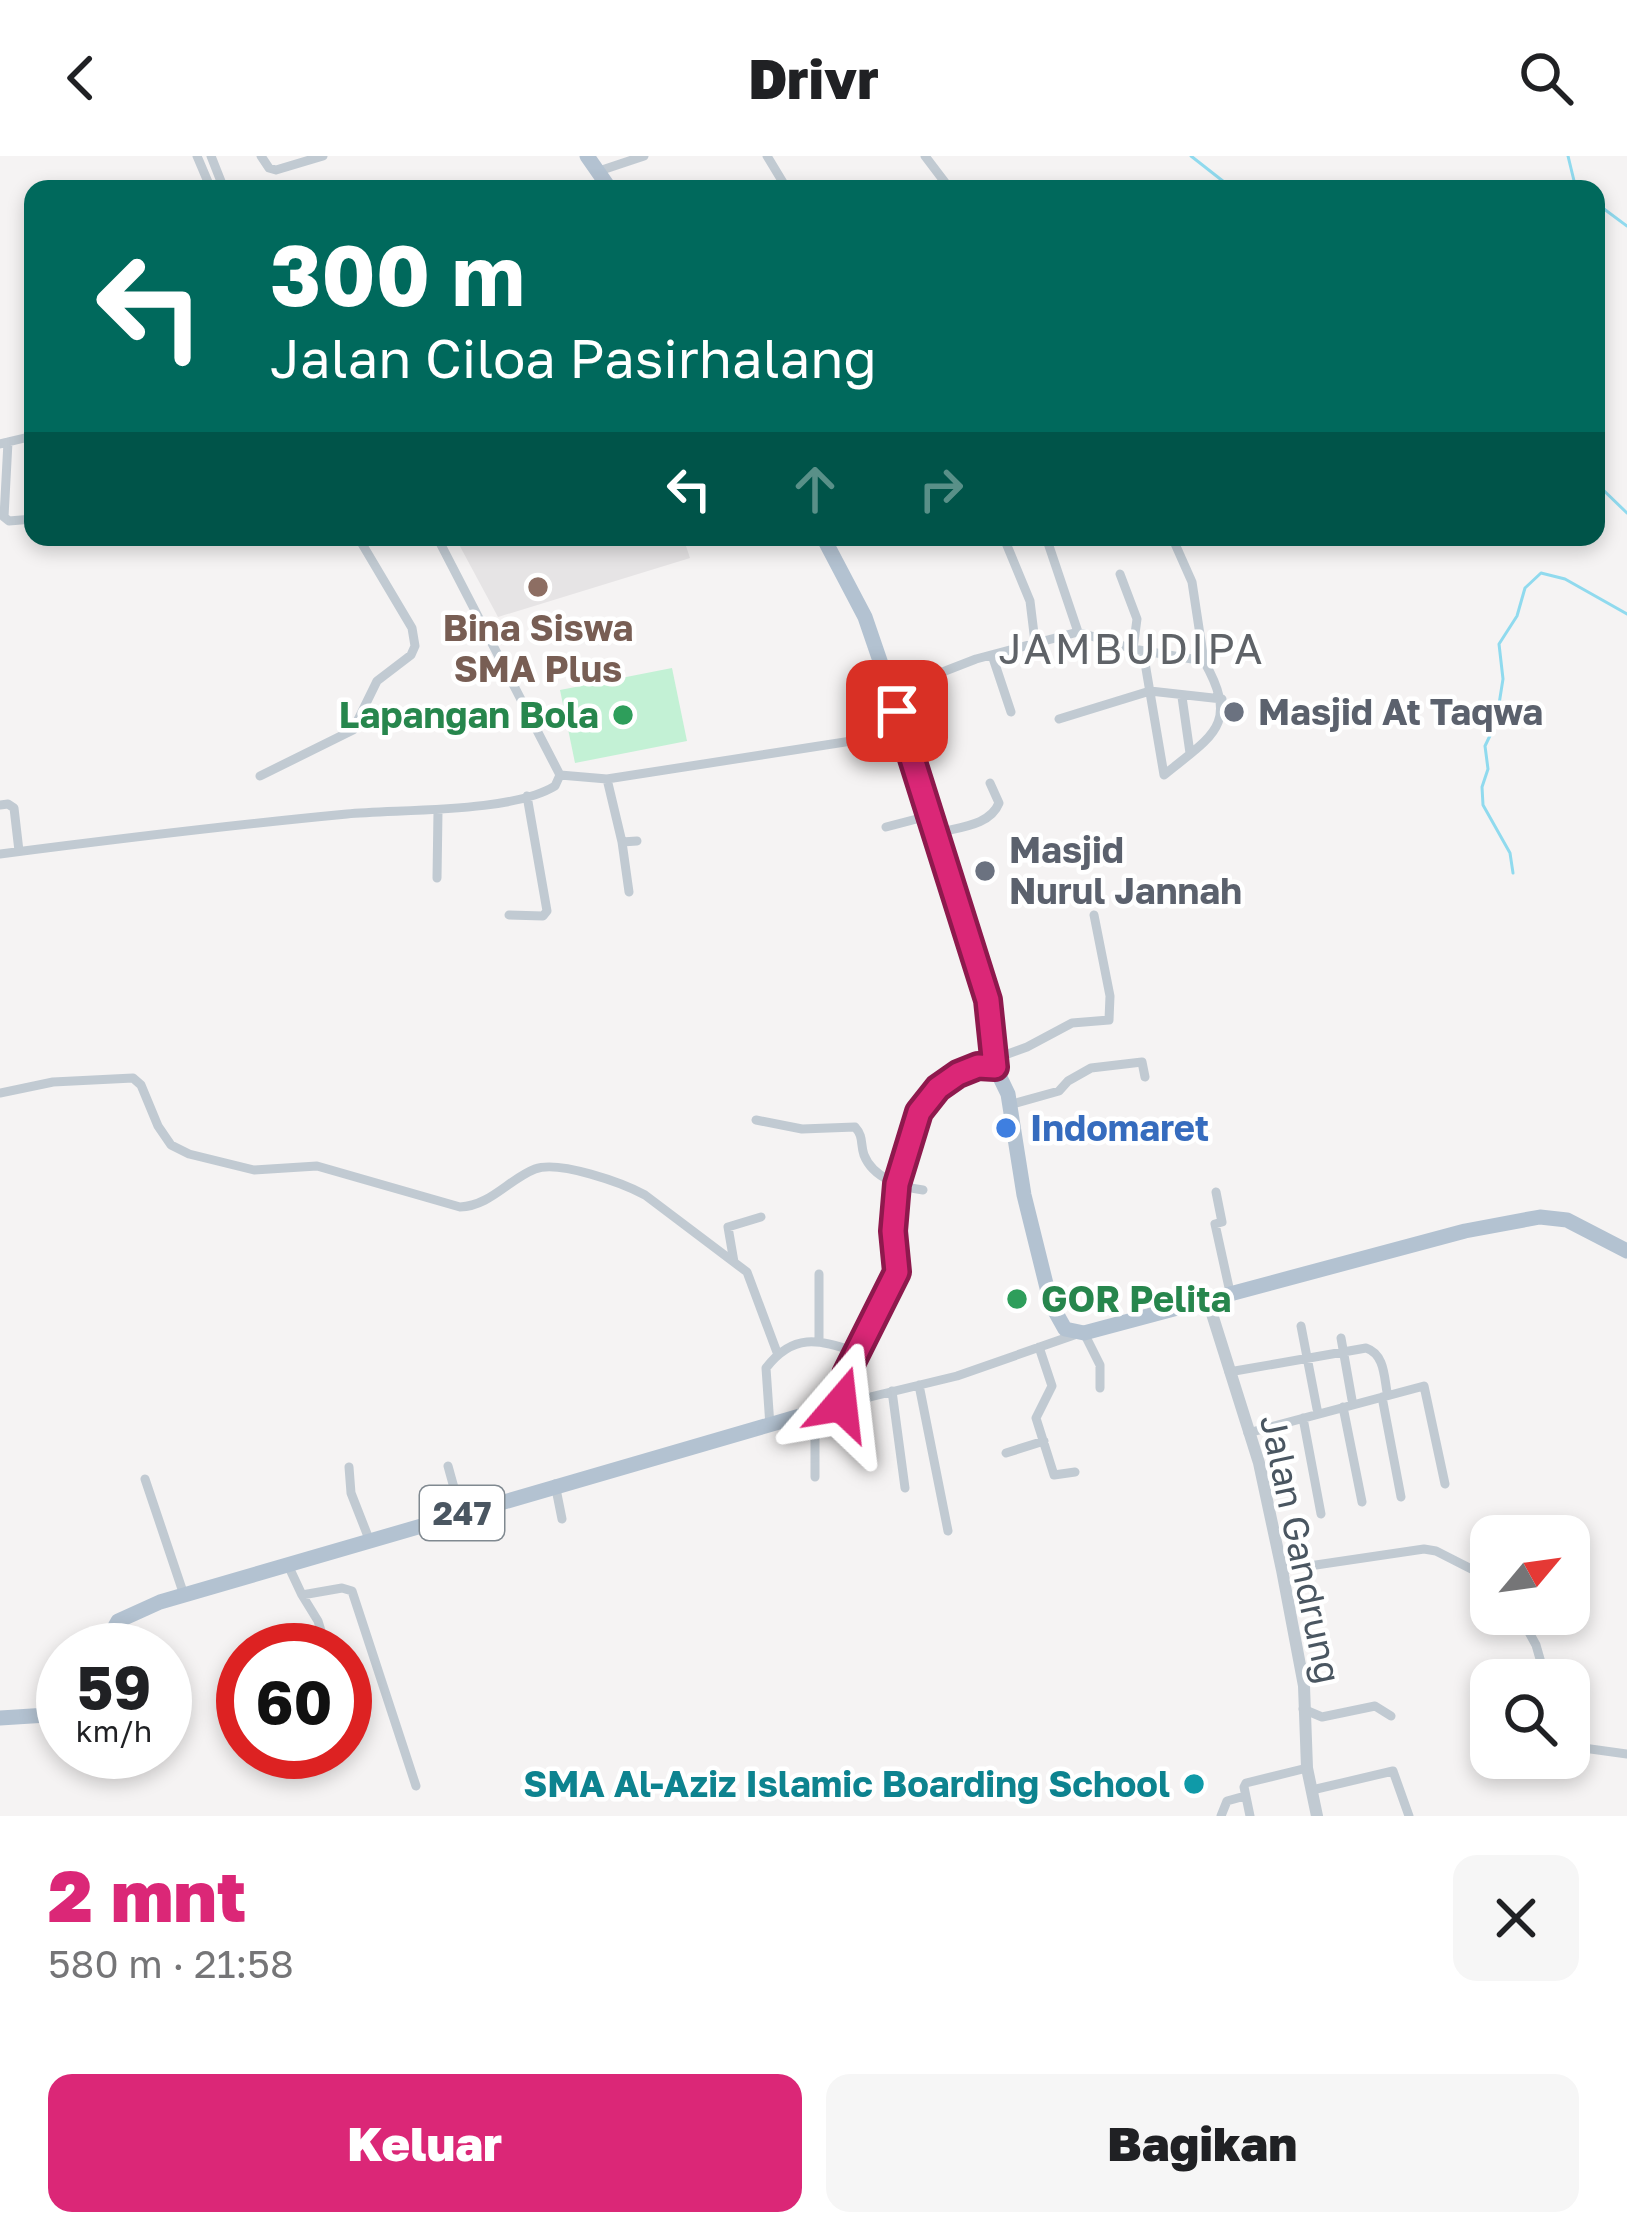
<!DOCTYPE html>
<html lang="id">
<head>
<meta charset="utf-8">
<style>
	body { margin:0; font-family:"Golos Text",sans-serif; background:#f6f6f6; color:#202124; height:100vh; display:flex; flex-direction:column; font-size:45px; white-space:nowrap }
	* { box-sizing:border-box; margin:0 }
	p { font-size:39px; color:#757577 }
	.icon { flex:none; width:66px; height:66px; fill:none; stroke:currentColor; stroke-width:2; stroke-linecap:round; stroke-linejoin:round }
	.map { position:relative; height:1660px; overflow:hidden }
	.drawer { display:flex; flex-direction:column; background:#fff; flex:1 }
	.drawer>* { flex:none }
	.guide { position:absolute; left:24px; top:24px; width:1581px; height:366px; border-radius:24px; box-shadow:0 6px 18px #0003; background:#00695c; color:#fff; overflow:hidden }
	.needle { width:78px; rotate:61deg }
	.fabs { position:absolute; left:1470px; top:1359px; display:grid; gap:24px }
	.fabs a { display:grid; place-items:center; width:120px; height:120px; border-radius:24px; background:#fff; box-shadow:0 6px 18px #0003; font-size:60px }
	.speed { position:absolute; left:36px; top:1467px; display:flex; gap:24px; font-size:60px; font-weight:700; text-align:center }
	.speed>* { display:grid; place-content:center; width:156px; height:156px; border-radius:50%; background:#fff; box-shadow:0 6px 18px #0003; line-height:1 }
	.speed small { font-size:30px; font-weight:400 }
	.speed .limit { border:18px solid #d22; background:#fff; color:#111 }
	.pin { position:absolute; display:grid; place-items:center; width:102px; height:102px; color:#fff; margin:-51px; border-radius:24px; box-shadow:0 6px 18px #0006 }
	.me { position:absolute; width:132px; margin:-66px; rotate:17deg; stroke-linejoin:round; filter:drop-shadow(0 0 9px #0008) }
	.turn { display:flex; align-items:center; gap:42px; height:252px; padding:0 48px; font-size:54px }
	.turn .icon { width:156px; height:156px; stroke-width:2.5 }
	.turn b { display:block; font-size:84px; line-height:102px }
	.lanes { display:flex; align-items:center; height:114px; padding:0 48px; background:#0003; justify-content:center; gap:60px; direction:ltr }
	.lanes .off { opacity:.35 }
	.round { display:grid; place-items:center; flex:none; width:126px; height:126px; border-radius:24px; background:#f6f6f6 }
	.head { display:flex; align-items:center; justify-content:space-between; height:204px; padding:0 48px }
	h1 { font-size:72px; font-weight:800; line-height:90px; color:#db2777 }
	.button { display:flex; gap:24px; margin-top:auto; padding:24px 48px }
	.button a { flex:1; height:138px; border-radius:24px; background:#db2777; color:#fff; font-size:48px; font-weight:800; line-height:138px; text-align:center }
	.button a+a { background:#f6f6f6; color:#202124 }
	header { display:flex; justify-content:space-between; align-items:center; height:156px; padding:0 48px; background:#fff; font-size:54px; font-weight:800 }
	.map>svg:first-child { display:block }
	.education { fill:#e6e4e5 }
	.green { fill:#c3f1d5 }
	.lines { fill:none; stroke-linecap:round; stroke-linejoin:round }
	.stream { stroke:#90daee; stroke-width:3 }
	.minor { stroke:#c1cad2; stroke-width:9 }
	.tertiary { stroke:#c1cad2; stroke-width:12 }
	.primary { stroke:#b3c2d1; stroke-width:15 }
	.route-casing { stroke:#8e194d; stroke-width:30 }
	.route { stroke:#db2777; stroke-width:21 }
	.education-dot { fill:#8d6e63; stroke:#fff; stroke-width:4.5 }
	.worship-dot { fill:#6b7280; stroke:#fff; stroke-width:4.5 }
	.leisure-dot { fill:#2e9e5b; stroke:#fff; stroke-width:4.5 }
	.shop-dot { fill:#3f7fe0; stroke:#fff; stroke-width:4.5 }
	.culture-dot { fill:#0f9aa8; stroke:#fff; stroke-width:4.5 }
	.labels { text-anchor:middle; stroke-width:9; stroke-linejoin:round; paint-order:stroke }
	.shield { fill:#fff; stroke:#808990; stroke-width:3 }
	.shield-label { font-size:33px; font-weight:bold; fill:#4a5661 }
	.education-label { font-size:36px; font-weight:bold; fill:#785e54; stroke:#fff }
	.worship-label { font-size:36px; font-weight:bold; fill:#5b616d; stroke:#fff; text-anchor:start }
	.leisure-label { font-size:36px; font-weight:bold; fill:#27864d; stroke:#fff; text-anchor:end }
	.shop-label { font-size:36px; font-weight:bold; fill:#366cbe; stroke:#fff; text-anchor:start }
	.street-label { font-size:36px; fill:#4a5661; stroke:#fff }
	.culture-label { font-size:36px; font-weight:bold; fill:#0d838f; stroke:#fff; text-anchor:end }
	.quarter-label { font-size:42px; letter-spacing:3px; fill:#5f6368; stroke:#fff }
</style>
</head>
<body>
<header><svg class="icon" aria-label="back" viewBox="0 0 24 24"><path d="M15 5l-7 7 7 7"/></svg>Drivr<svg class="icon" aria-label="search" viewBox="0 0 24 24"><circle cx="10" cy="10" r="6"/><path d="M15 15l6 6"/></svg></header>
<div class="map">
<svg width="1627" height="1660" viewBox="0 0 1627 1660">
	<rect width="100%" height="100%" fill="#f5f3f3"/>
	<path class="education" d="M455,381H683L690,402L498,461Z"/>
	<path class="green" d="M672,512L687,585L575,607L560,534Z"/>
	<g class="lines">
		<path class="stream" d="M1191,0L1233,33
			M1568,0L1576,33
			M1596,47L1627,70
			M1596,327L1627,357
			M1513,717L1510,697L1483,649L1482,631L1488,613L1485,590L1496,567L1503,523L1499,488L1517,460L1525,432L1541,417L1565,423L1627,458"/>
		<path class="minor" d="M197,0L211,33
			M211,0L224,33
			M261,0L269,12L276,14L323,0
			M767,0L787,33
			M925,0L950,33
			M599,15L644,0
			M8,286L4,361L9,365L33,363
			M0,288L33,280
			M1046,381L1078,476
			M1172,381L1192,426L1204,505
			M1006,387L1030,445L1035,486
			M1120,418L1137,463L1133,493
			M992,499L1011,556
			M891,536L976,503L1078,476L1133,493L1204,505C1240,569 1213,579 1164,619L1143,495
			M1182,541L1190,597
			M1059,563L1150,535L1222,543
			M560,619L607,623L903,577
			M260,620L353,574L377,525L411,499L415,490L412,472L358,381
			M607,623L622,686L637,685
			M0,649L8,648L14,652L19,695
			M886,671L932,659
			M937,677C958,671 990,670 999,647L990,627
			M622,686L629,736
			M0,698C116,683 231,669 347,658C400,653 511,657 555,630L560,619L437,381
			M437,722L438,655
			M509,759L543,760L547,755L527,640
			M994,903L1027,891L1072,867L1109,864L1110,840L1094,759
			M0,937L53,926L133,922L141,929L158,970L171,989L189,998L254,1014L317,1010L460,1051C490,1050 509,1023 535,1013C559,1004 623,1027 645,1039L747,1116L778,1199
			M1009,949L1059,935L1068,925L1091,912L1142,906L1145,921
			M756,964L802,973L855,971C864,981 860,987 864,999C873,1022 901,1031 923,1034
			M1216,1036L1222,1066L1215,1068L1230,1136
			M734,1106L728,1071L761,1061
			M1301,1170L1317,1253
			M1084,1177L1100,1209V1232
			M1341,1182L1352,1244
			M819,1183V1118
			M1039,1191L1052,1230L1036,1262L1054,1319L1075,1316
			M1229,1216L1366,1192C1384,1198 1384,1219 1387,1236
			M919,1229L948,1375
			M892,1235L905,1332
			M1382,1241L1401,1341
			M841,1248L957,1220L1077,1178
			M1343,1251L1362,1346
			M815,1256V1321
			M1303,1262L1321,1358
			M770,1270L766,1212C793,1177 818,1183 856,1196
			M1248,1277L1424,1230L1445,1328
			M1006,1297L1044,1285
			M448,1310L461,1357
			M349,1311L351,1337L369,1383
			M145,1323L184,1439
			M555,1328L562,1363
			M287,1407L302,1439L342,1432L352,1435L416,1630
			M1282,1414L1424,1393L1436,1395L1491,1423
			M302,1439L318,1465L327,1494
			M1519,1458L1536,1489L1546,1524
			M345,1549L358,1579
			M1303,1553L1322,1561L1375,1550L1391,1560
			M1569,1590L1627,1598
			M1312,1634L1393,1615L1409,1660
			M1221,1660L1227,1645L1245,1640
			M1250,1660L1244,1631L1246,1627L1307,1612"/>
		<path class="tertiary" d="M1207,1142L1259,1307L1282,1414L1304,1530L1307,1612L1317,1660"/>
		<path class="primary" d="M587,0L610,33
			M823,381L865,461L929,648L988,845L995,911L1008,938L1024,1039L1051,1148L1065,1173L1084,1177L1465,1075L1540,1061L1567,1064L1627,1095
			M102,1494L118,1465L160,1446L841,1248L846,1218L897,1116L893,1060L912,972L926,946L945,926L978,909L995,911
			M0,1562L63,1558"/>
	</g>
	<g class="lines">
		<defs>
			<path id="route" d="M841,1248L846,1218L897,1116L893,1075L897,1028L919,956L938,932L958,918L978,910L995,911L988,844L897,555"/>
		</defs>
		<use href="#route" class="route-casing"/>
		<use href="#route" class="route"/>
	</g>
	<circle class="education-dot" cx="538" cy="431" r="12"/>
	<g class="worship-dot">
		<circle cx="1234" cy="556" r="12"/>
		<circle cx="985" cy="715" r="12"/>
	</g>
	<g class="leisure-dot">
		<circle cx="623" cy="559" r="12"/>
		<circle cx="1017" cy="1143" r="12"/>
	</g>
	<circle class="shop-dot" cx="1006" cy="972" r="12"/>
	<circle class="culture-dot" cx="1194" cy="1628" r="12"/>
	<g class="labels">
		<rect class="shield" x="420" y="1330" width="84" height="54" rx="9"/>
		<g class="shield-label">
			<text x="462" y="1369">247</text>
		</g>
		<g class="education-label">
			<text x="538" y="485">Bina Siswa<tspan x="538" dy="41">SMA Plus</tspan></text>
		</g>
		<g class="worship-label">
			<text x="1258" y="569">Masjid At Taqwa</text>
			<text x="1009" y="707">Masjid<tspan x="1009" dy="41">Nurul Jannah</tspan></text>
		</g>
		<g class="leisure-label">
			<text x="599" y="572">Lapangan Bola</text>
			<text x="1041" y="1156" text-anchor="start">GOR Pelita</text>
		</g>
		<g class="shop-label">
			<text x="1030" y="985">Indomaret</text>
		</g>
		<g class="street-label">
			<text transform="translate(1301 1393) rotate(78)" y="13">Jalan Gandrung</text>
		</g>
		<g class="culture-label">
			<text x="1170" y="1641">SMA Al-Aziz Islamic Boarding School</text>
		</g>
		<g class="quarter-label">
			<text x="1132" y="508">JAMBUDIPA</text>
		</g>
	</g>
</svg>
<div class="fabs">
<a><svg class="needle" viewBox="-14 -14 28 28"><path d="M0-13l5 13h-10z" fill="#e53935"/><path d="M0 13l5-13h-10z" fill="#757577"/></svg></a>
<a><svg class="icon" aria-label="search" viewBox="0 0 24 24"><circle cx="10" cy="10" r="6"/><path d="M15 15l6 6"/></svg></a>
</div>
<div class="speed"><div>59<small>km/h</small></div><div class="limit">60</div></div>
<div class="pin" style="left:897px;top:555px;background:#d93025"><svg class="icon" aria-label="arrive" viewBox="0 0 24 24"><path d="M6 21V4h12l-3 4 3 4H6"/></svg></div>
<svg class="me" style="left:841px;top:1248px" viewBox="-20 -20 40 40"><path d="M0-17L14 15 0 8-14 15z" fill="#db2777" stroke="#fff" stroke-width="4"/></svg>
<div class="guide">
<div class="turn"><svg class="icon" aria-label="left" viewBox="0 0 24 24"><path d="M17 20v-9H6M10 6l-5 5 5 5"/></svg><div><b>300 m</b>Jalan Ciloa Pasirhalang</div></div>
<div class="lanes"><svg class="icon" aria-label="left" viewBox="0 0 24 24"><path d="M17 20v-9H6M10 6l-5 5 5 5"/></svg><svg class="icon off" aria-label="ahead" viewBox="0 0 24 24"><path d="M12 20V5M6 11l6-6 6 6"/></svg><svg class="icon off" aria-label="right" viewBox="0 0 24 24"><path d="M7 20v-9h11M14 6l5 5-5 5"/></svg></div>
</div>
</div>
<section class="drawer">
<div class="head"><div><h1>2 mnt</h1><p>580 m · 21:58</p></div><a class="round"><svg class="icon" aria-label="close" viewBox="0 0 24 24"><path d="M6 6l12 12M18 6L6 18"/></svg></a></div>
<div class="button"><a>Keluar</a><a>Bagikan</a></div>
</section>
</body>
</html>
